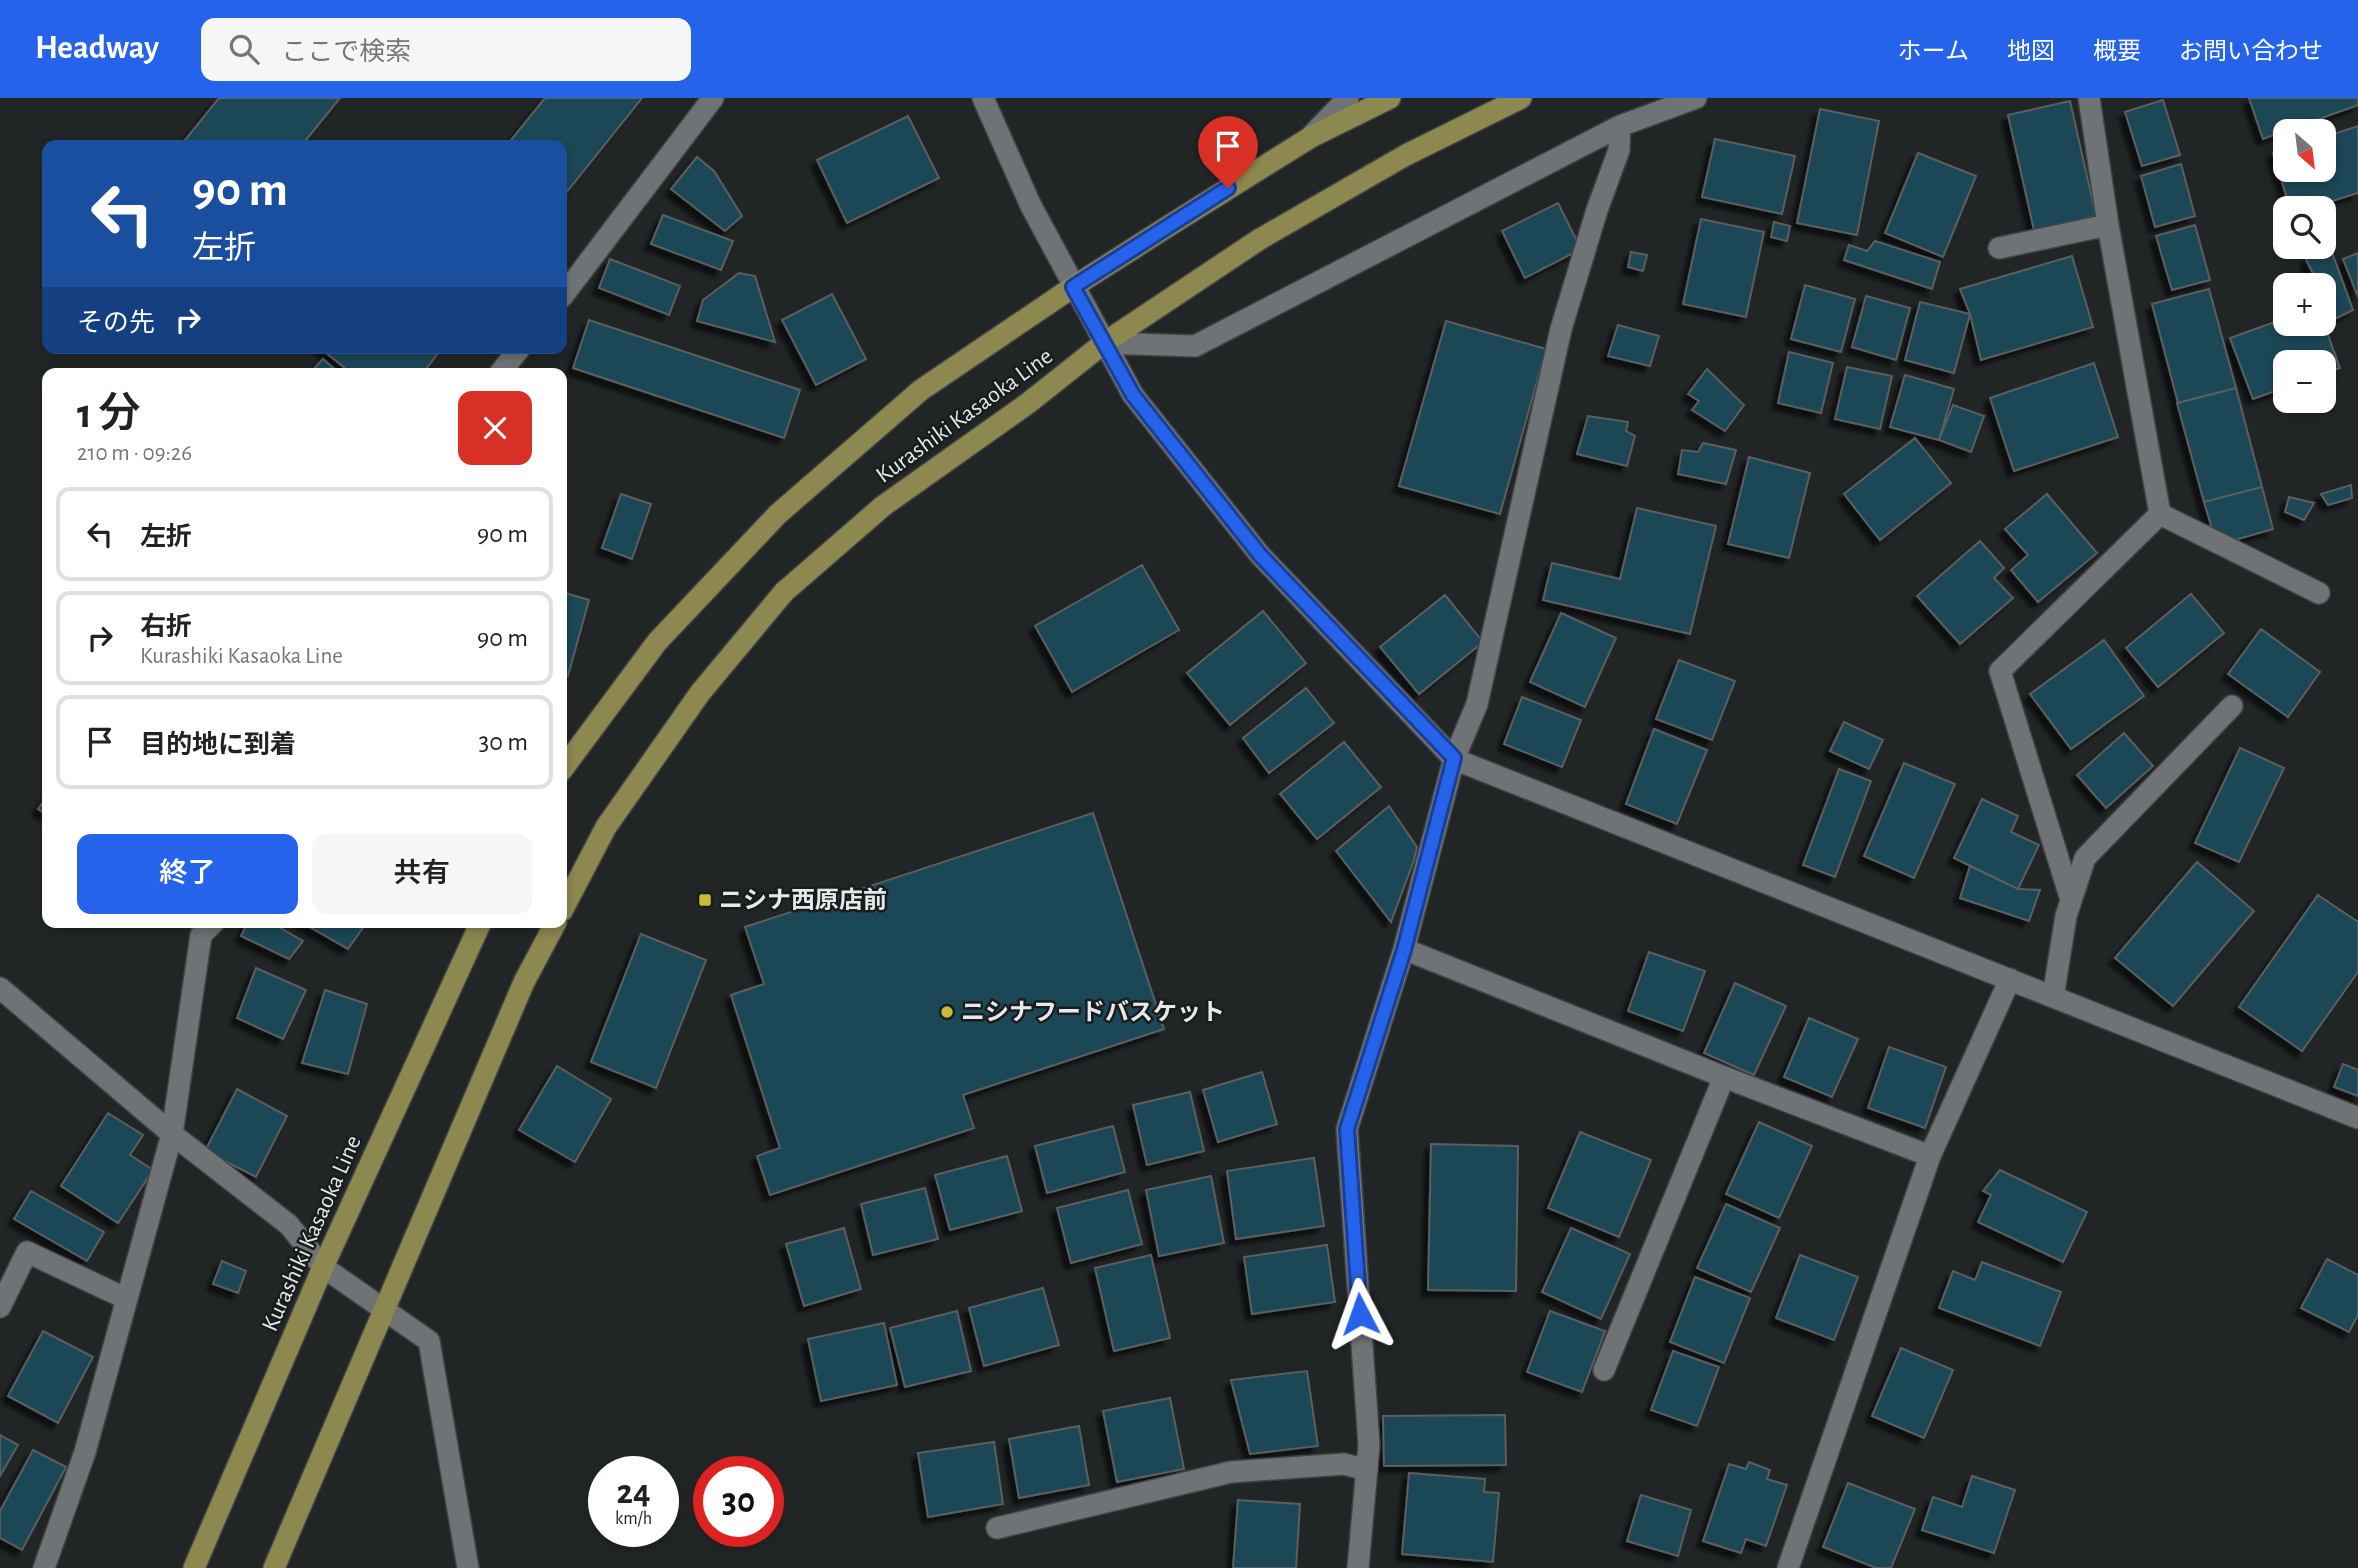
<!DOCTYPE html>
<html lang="ja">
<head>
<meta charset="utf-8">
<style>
	body { margin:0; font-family:"Alegreya Sans","Noto Sans JP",sans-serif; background:#f6f6f6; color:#222; height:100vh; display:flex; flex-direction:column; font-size:26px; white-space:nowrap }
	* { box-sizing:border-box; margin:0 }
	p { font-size:23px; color:#767676 }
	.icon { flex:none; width:38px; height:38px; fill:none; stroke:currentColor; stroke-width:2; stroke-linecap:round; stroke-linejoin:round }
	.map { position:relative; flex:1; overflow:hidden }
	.drawer { position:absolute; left:42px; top:270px; width:525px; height:560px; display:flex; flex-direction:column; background:#fff; border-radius:14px; box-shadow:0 4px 10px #0003 }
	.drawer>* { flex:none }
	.top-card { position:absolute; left:42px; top:42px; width:525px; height:214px; border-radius:14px; box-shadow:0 4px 10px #0003; background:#1a4fa0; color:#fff; overflow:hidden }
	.needle { width:46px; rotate:152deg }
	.buttons { position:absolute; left:2273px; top:21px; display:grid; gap:14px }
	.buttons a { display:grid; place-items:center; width:63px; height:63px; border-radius:14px; background:#fff; box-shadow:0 4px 10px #0003; font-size:35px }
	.speed { position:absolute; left:588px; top:1358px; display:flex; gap:14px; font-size:35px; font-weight:700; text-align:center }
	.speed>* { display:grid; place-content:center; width:91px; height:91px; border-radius:50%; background:#fff; box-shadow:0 4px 10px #0003; line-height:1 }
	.speed small { font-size:18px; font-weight:400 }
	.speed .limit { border:10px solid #d22; background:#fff; color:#111 }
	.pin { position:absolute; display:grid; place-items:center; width:60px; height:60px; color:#fff; margin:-72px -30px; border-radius:50% 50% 50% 0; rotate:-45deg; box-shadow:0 0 7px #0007 }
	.pin .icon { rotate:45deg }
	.me { position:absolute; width:77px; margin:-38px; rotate:356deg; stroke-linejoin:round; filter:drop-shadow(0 0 5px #0008) }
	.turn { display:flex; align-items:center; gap:24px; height:147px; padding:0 35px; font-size:32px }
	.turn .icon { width:91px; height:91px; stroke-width:2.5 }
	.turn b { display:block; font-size:49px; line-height:60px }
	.then { display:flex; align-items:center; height:66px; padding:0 35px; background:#0003; gap:14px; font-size:26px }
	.round { display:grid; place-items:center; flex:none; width:74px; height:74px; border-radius:14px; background:#f6f6f6 }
	.headline { display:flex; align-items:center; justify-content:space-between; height:119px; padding:0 35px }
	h1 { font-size:42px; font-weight:600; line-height:52px }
	.button { display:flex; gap:14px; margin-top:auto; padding:14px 35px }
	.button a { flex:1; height:80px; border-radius:14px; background:#2563eb; color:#fff; font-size:28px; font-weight:600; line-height:80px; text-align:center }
	.button a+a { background:#f6f6f6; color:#222 }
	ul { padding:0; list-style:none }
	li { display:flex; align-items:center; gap:21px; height:94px; margin:0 14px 10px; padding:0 21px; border:4px solid #e0e0e0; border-radius:14px }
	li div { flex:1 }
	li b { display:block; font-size:26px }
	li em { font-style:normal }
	header { display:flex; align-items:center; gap:42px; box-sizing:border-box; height:98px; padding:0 35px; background:#2563eb; color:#fff }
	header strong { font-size:33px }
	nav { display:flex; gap:38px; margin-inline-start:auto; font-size:24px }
	.search { width:490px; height:63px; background:#f6f6f6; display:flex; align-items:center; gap:18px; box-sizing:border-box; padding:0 24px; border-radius:14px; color:#767676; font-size:26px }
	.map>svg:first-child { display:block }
	.building { fill:#1c4656; stroke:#5b5e60; stroke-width:2; filter:url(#shadow) }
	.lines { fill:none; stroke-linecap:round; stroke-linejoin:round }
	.minor-casing { stroke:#404243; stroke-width:24 }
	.major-casing { stroke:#404243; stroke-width:24 }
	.minor { stroke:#6f7375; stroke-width:21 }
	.major { stroke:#8d8750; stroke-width:21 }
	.route-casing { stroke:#184099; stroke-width:18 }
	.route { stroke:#2563eb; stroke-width:12 }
	.poi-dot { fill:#caba39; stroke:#191c1d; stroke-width:2.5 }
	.labels { text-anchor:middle; stroke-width:5; stroke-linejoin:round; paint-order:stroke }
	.street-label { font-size:24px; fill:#e6e8e9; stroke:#191c1d }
	.poi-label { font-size:24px; font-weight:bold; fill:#e6e8e9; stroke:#191c1d; text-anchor:start }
</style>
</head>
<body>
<header>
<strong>Headway</strong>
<div class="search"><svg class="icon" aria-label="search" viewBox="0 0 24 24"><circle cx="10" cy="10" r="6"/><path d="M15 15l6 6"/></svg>ここで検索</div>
<nav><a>ホーム</a><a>地図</a><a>概要</a><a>お問い合わせ</a></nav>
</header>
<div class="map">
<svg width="2358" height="1470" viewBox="0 0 2358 1470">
	<defs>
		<filter id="shadow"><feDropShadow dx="-6" dy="6" stdDeviation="2" flood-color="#0009"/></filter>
	</defs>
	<rect width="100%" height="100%" fill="#222526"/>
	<path class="building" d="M219,0H340L302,47H181Z
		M545,0H642L562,100V47H507Z
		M2249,0H2358V7L2263,41Z
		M2163,2L2180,57L2142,68L2125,14Z
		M2070,3L2096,118L2034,132L2008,17Z
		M1820,11L1879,23L1857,137L1797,125Z
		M908,18L939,80L847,125L817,62Z
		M2358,28V95L2310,110H2290L2273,55L2286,51V72H2324V39Z
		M1715,41L1795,58L1782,116L1702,99Z
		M1918,55L1976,78L1943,159L1885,135Z
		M697,59L714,73L742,118L725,133L671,91Z
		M2181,66L2195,118L2155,129L2141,78Z
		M1558,105L1581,151L1525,180L1502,133Z
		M663,117L733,143L721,172L651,146Z
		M1701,121L1764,134L1746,219L1683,206Z
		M1774,124L1790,128L1787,143L1771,139Z
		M2195,127L2210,182L2172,192L2156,138Z
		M1875,143L1940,164L1932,191L1844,162L1849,147L1867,153Z
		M2329,146L2353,212L2335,221L2324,198V187H2319L2306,162Z
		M1631,154L1647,157L1643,173L1628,169Z
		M2358,155V199L2343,161Z
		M2072,158L2093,229L1981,262L1970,216L1960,191Z
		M610,161L680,188L669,217L599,190Z
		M739,175L755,178L775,244L697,223L703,202Z
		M1805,187L1855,201L1841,254L1791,241Z
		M2209,191L2236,290L2178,305L2152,206Z
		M832,196L866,261L816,287L782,222Z
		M1866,198L1910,210L1896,262L1852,249Z
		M1920,204L1970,216L1954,275L1905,262Z
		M2286,220V226H2324L2340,270L2324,275V264H2286V289L2253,301L2230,240Z
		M589,222L800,292L784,340L573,270Z
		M1446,223L1546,251L1500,416L1399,388Z
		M1618,227L1659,238L1650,268L1608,258Z
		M320,250H442L423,275H351Z
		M1789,254L1833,265L1821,315L1778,305Z
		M323,261L339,275H310Z
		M2094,265L2118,339L2014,373L1990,300Z
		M1847,269L1892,278L1880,331L1835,321Z
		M1707,271L1744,307L1725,333L1692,312L1699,303L1688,296Z
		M1905,277L1954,291L1939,342L1890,329Z
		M2236,290L2262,389L2204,404L2177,305Z
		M1953,307L1984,318L1971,354L1939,342Z
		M1588,318L1628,324L1626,333L1635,338L1627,368L1577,356Z
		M1915,340L1951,385L1880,442L1844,396Z
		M1703,345L1736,352L1726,386L1678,376L1682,352L1698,354Z
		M1749,359L1810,375L1789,460L1728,446Z
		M2351,387L2352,400L2328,407L2321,396Z
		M2262,389L2273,431L2217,447L2204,404Z
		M621,396L651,406L632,461L602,450Z
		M2047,396L2097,455L2038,504L2011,472L2028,457L2005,431Z
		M2289,399L2314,405L2304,422L2285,414Z
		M1637,410L1716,428L1690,536L1543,502L1552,465L1620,481Z
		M1980,443L2004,470L1994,480L2013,500L1960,546L1917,498Z
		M1142,467L1179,532L1072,594L1035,528Z
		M562,494L589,502L568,578L562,576Z
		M2191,496L2224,535L2158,589L2126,550Z
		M1445,497L1483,544L1419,596L1380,549Z
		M1263,513L1306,565L1230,627L1187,575Z
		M1561,515L1616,540L1585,609L1530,584Z
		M2261,531L2320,574L2288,619L2228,576Z
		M2104,542L2144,598L2071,651L2030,596Z
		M1679,562L1735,583L1712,642L1656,621Z
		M1306,590L1334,625L1269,675L1243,640Z
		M1522,599L1581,622L1562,669L1504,646Z
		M1844,624L1883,642L1869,671L1830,653Z
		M1654,631L1707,652L1677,726L1626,706Z
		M2124,635L2153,668L2106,710L2077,677Z
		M1344,644L1381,689L1317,741L1280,696Z
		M2240,650L2284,670L2239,764L2195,745Z
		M1904,665L1955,686L1914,780L1864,758Z
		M1839,671L1871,683L1835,779L1803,767Z
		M47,699V717L38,711Z
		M1982,701L2018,718L2011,734L2039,747L2018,791L1954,760Z
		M1389,708L1417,749L1414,762L1391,824L1336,753Z
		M1093,715L1164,931L963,997L974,1030L770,1097L757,1058L780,1050L731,897L764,886L745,829Z
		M2197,764L2254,813L2173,908L2115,860Z
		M1970,768L2018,791L2040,792L2029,823L1960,800Z
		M2318,797L2358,824V874L2302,953L2239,909Z
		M248,824H270L303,843L289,861L241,838Z
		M301,824H367L348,851Z
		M641,836L706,862L656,990L591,964Z
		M1649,854L1705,873L1683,933L1628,913Z
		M256,870L306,892L283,941L237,920Z
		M1735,885L1786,908L1754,977L1704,955Z
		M325,892L367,906L348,976L302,965Z
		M1809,920L1858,941L1832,999L1784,979Z
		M1889,949L1946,969L1925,1030L1868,1010Z
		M2343,966L2358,972V998L2334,989Z
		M557,968L611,1001L575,1064L519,1032Z
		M1262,974L1277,1026L1218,1044L1203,992Z
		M237,991L287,1018L256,1079L205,1053Z
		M1190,994L1204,1053L1147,1067L1133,1007Z
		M108,1015L143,1037L130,1057L153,1072L118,1125L61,1088Z
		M1759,1024L1812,1048L1779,1120L1726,1096Z
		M1113,1028L1125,1074L1047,1095L1035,1048Z
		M1580,1034L1651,1062L1619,1139L1548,1110Z
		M1431,1046L1518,1048L1516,1193L1428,1192Z
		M1007,1058L1022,1113L950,1132L935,1077Z
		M1314,1060L1324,1128L1236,1141L1227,1073Z
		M2000,1072L2087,1114L2063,1164L1978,1124L1991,1097L1983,1093Z
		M1211,1078L1224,1145L1159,1158L1146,1092Z
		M925,1090L938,1141L873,1157L861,1106Z
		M1128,1092L1142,1146L1071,1165L1057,1110Z
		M31,1093L104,1134L87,1163L14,1121Z
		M1726,1106L1780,1130L1751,1194L1697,1170Z
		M844,1130L861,1191L804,1208L786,1146Z
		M1571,1130L1630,1156L1601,1221L1542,1194Z
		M1327,1147L1335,1204L1252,1216L1244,1159Z
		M1151,1157L1170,1240L1114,1253L1095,1170Z
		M1800,1157L1858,1179L1834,1242L1776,1220Z
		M2327,1161L2358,1177V1217L2349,1234L2301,1210Z
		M222,1163L246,1173L238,1195L213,1186Z
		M1982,1164L2061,1194L2040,1248L1939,1210L1953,1173L1975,1182Z
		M1695,1179L1750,1200L1724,1265L1670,1244Z
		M1043,1190L1059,1247L984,1268L969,1210Z
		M957,1213L971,1273L905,1289L890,1230Z
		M1550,1213L1605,1233L1582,1294L1527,1274Z
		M884,1225L897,1287L821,1303L808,1241Z
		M43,1233L93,1259L58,1325L8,1298Z
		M1901,1250L1953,1272L1924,1340L1872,1318Z
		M1673,1253L1719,1269L1697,1328L1651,1312Z
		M1307,1273L1318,1348L1250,1356L1231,1282Z
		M1170,1300L1184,1371L1117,1384L1103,1313Z
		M1505,1317L1506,1367L1384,1368L1383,1318Z
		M1079,1328L1089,1387L1019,1400L1009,1341Z
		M0,1337L18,1347L0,1378Z
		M994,1344L1003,1406L928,1419L918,1355Z
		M33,1352L66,1369L22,1452L0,1440V1413Z
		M1749,1364L1770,1372L1767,1381L1787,1387L1766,1448L1746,1441L1741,1455L1703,1443L1729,1366L1746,1371Z
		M1409,1375L1485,1381L1484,1394L1499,1395L1493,1464L1402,1456Z
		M1972,1378L2015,1392L1994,1455L1922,1432L1933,1399L1962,1409Z
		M1848,1385L1915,1411L1891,1470H1876L1823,1449Z
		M1641,1397L1691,1412L1678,1458L1627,1443Z
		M1238,1402L1300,1406L1296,1470H1233Z"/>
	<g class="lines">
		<defs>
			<path id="minor" d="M983,0L1031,108L1133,297L1260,457L1454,661L2358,1020
				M2089,0L2108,127
				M1312,37L1348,0
				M1999,150L2108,127L2160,416L2000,573L2071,802
				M562,199L713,0
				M1104,245L1195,248L1620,28L1696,0
				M500,275L520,250
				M2160,416L2319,495
				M1404,851L1724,979L1930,1058
				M0,890L172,1036L289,1127L323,1169L429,1243L468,1470
				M2053,899L2066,818L2085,760L2232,608
				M0,1209L27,1154L127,1201
				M1604,1272L1724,979
				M997,1430L1231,1374L1344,1366L1367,1372
				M44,1470L85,1354L172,1036L201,837L214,824
				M1358,1470L1369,1347L1347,1031L1404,851L1454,661L1477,606L1561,231L1597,112L1619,52L1620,28
				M1788,1470L1930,1058L2010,881"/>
			<path id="major" d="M562,672L657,544L778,416L921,292L1073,189L1167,129L1311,39L1390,0
				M562,813L606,729L700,595L784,494L883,408L1027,306L1104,245L1260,141L1406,57L1521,0
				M194,1470L323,1169L481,824
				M274,1470L524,884L556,824"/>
		</defs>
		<use href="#minor" class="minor-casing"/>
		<use href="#major" class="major-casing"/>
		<use href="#minor" class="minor"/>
		<use href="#major" class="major"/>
	</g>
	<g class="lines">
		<defs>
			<path id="route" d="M1228,90L1073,189L1133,297L1260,457L1454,660L1404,852L1347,1031L1360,1216"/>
		</defs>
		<use href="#route" class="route-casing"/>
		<use href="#route" class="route"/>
	</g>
	<g class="poi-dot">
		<rect x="698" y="795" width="14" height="14" rx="3.5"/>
		<circle cx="947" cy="914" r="7"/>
	</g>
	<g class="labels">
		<g class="street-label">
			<text transform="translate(964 317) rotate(-36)" y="8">Kurashiki Kasaoka Line</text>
			<text transform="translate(311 1135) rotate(-66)" y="8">Kurashiki Kasaoka Line</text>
		</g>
		<g class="poi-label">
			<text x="719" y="810">ニシナ西原店前</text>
			<text x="961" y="922">ニシナフードバスケット</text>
		</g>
	</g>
</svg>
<div class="buttons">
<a><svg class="needle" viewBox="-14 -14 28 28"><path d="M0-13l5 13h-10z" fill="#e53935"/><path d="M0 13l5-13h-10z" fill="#767676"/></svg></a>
<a><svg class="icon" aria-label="search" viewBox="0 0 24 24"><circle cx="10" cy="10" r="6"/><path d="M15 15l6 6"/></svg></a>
<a>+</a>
<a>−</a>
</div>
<div class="speed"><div>24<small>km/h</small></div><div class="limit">30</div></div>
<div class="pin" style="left:1228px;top:90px;background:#d93025"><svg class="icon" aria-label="arrive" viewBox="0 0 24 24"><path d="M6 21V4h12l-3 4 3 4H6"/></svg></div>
<svg class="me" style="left:1360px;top:1216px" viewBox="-20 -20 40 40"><path d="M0-17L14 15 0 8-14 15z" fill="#2563eb" stroke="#fff" stroke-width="4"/></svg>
<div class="top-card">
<div class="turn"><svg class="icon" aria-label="left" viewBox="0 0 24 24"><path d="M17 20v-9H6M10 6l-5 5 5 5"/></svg><div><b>90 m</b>左折</div></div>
<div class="then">その先<svg class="icon" aria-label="right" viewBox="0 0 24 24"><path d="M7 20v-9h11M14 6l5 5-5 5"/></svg></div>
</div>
<section class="drawer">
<div class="headline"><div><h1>1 分</h1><p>210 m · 09:26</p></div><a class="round" style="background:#d93025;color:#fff"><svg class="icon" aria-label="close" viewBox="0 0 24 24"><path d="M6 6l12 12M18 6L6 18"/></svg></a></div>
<ul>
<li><svg class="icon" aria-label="left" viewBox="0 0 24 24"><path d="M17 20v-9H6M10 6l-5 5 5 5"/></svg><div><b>左折</b></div><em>90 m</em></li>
<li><svg class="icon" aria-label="right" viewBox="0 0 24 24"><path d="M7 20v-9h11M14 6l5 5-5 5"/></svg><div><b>右折</b><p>Kurashiki Kasaoka Line</p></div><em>90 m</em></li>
<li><svg class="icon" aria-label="arrive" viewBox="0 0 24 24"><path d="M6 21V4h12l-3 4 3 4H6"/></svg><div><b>目的地に到着</b></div><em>30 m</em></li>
</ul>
<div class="button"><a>終了</a><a>共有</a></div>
</section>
</div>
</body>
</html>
